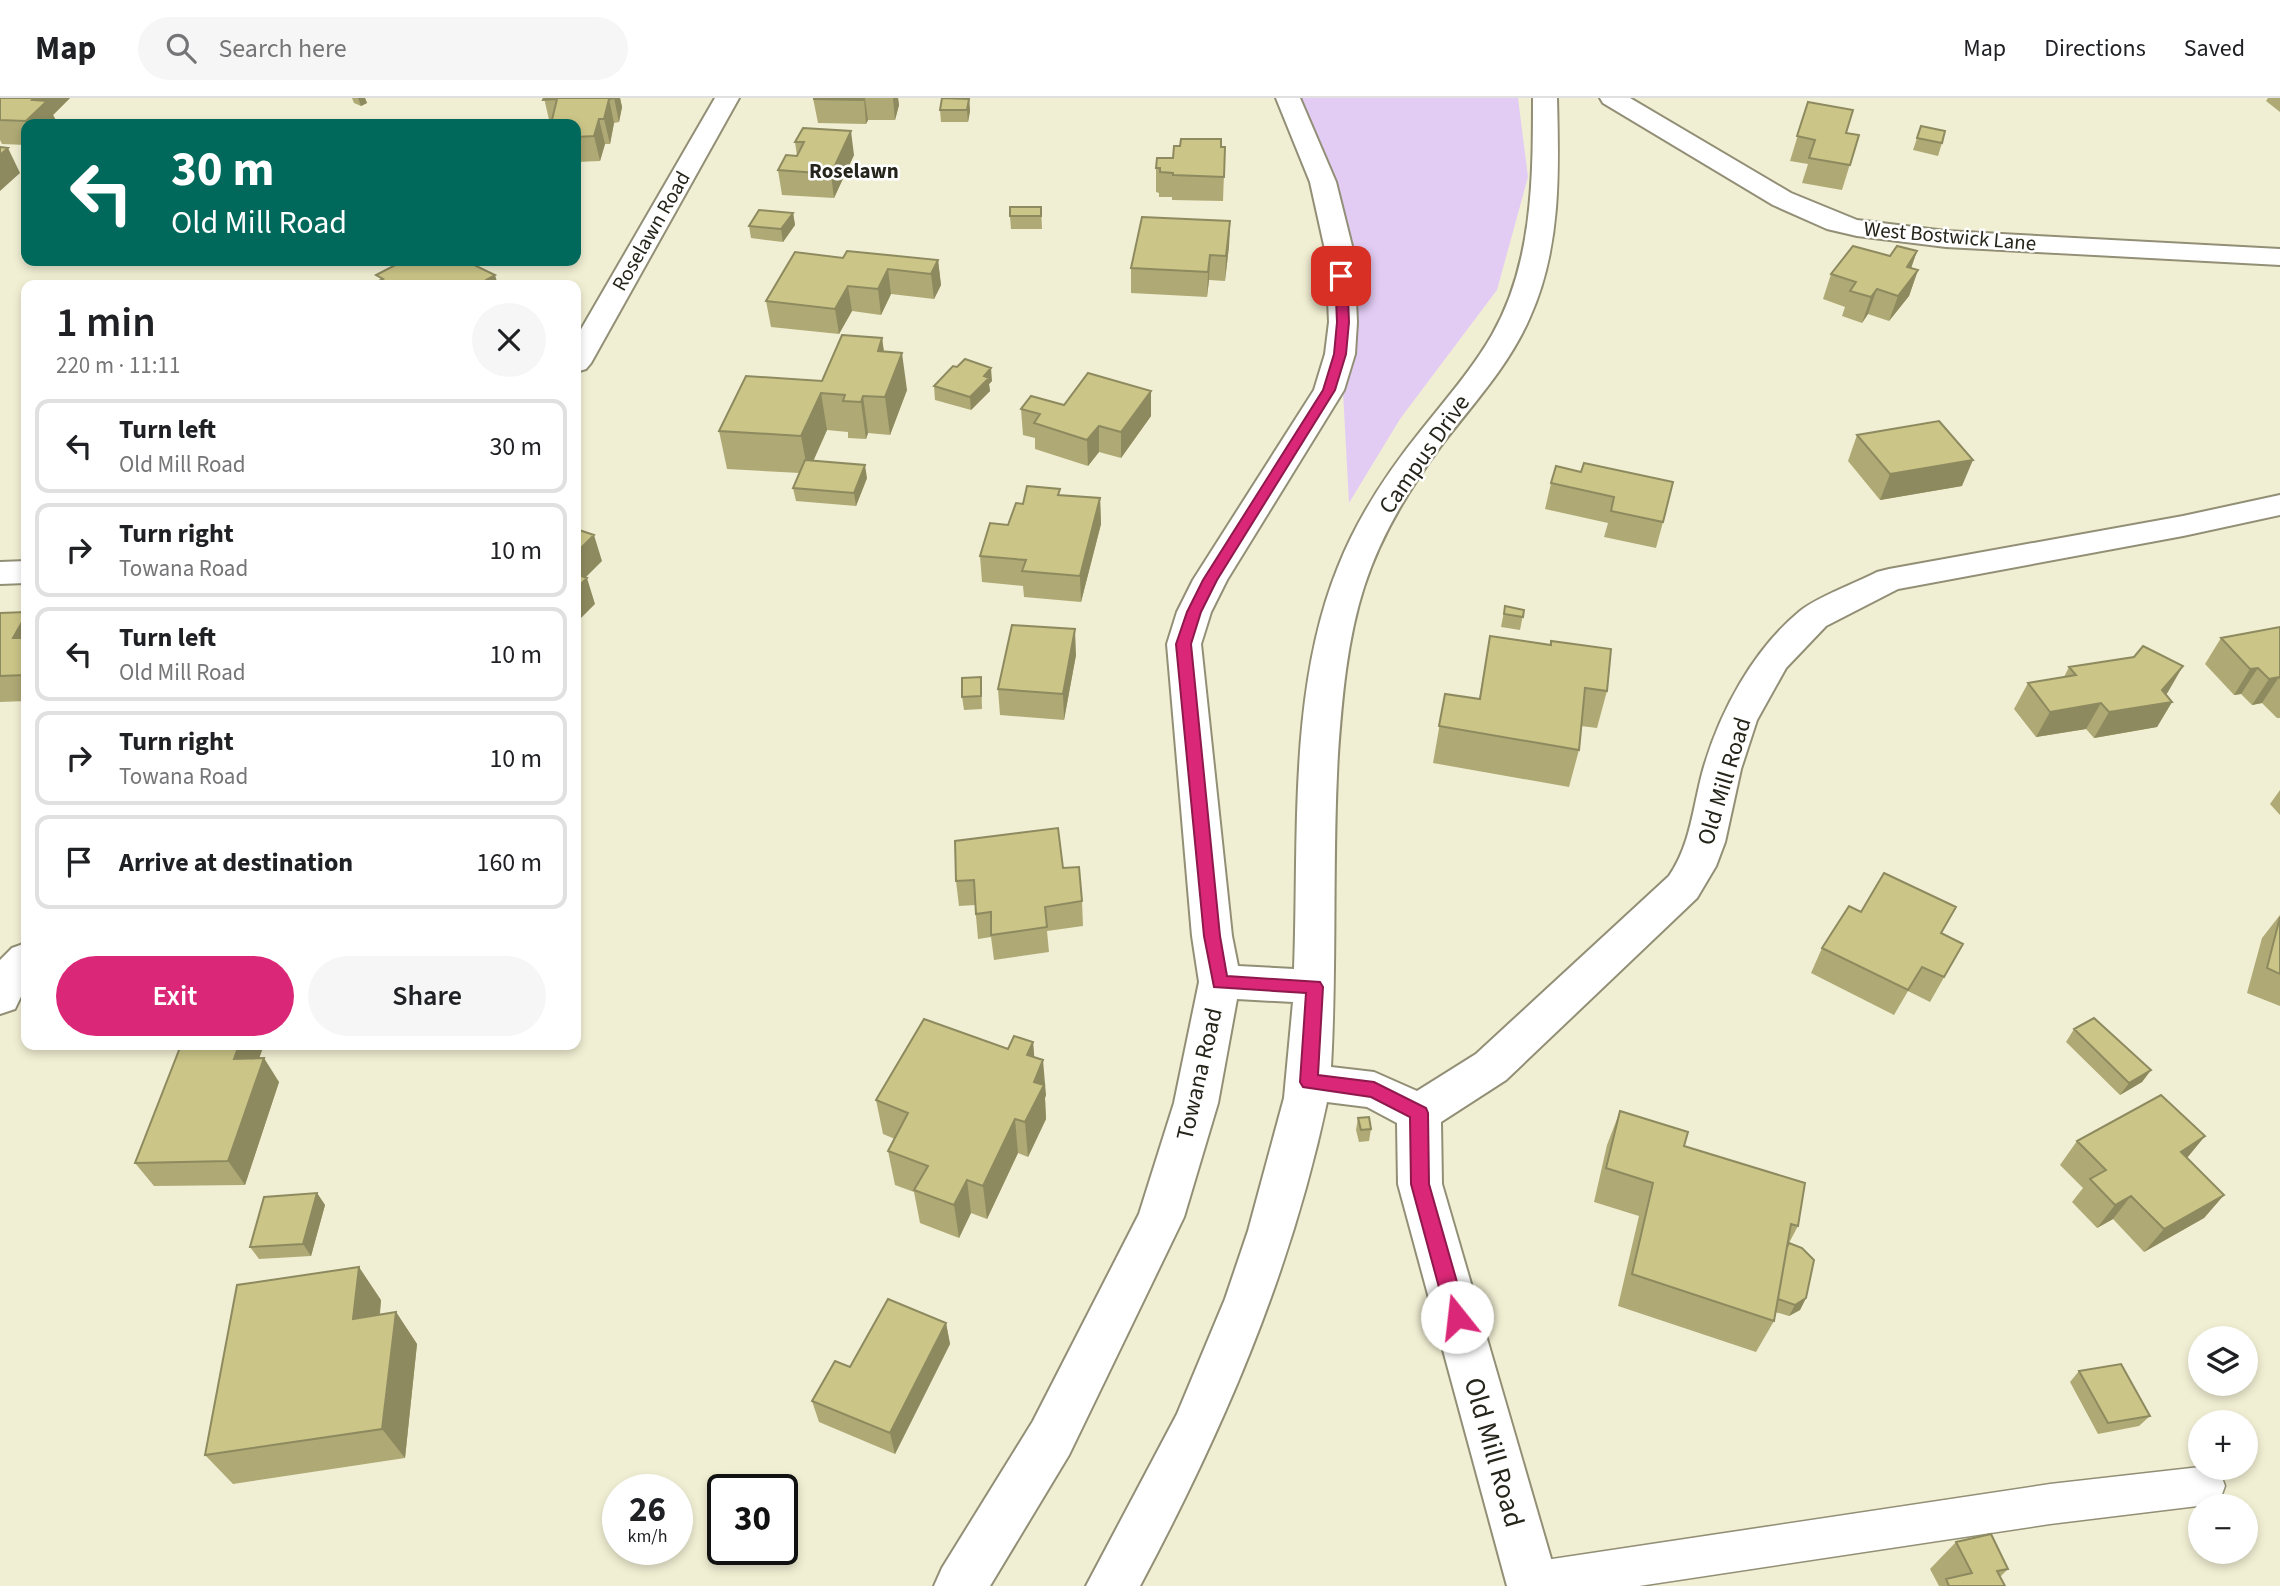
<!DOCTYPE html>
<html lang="en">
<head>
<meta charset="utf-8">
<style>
	body { margin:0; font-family:"Source Sans 3",sans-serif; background:#f6f6f6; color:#202124; height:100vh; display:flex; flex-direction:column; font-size:26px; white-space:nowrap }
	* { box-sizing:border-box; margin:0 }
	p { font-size:23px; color:#757577 }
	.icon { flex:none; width:38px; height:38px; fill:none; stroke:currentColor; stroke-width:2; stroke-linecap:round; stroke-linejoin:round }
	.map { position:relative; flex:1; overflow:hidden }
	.drawer { position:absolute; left:21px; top:182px; width:560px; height:770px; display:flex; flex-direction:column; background:#fff; border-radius:14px; box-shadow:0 4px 10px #0003 }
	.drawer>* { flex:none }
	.guide { position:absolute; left:21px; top:21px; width:560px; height:147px; border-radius:14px; box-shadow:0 4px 10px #0003; background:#00695c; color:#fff; overflow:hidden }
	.controls { position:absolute; left:2188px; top:1228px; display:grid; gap:14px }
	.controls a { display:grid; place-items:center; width:70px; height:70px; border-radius:50%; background:#fff; box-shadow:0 4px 10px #0003; font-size:35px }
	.speed { position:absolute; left:602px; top:1376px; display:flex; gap:14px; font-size:35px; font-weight:700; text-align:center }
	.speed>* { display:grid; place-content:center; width:91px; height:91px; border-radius:50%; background:#fff; box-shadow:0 4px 10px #0003; line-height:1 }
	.speed small { font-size:18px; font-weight:400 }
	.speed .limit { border:4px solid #111; border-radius:10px; background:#fff; color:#111 }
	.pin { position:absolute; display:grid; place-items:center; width:60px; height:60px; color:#fff; margin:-30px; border-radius:14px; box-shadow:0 4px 10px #0006 }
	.me { position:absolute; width:77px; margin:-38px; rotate:344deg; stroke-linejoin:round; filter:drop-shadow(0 0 5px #0008) }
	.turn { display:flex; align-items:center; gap:24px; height:147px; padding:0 35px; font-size:32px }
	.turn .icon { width:91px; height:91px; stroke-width:2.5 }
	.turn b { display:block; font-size:49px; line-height:60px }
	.round { display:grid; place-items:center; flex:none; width:74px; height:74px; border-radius:37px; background:#f6f6f6 }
	.headline { display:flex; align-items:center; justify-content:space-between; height:119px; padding:0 35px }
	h1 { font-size:42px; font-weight:600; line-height:52px }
	.cta { display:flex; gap:14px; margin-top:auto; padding:14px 35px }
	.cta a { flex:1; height:80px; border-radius:42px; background:#db2777; color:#fff; font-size:28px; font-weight:600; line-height:80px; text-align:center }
	.cta a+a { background:#f6f6f6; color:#202124 }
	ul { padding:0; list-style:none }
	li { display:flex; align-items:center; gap:21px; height:94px; margin:0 14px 10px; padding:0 21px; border:4px solid #e0e0e0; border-radius:14px }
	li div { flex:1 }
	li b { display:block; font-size:26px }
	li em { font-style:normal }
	header { display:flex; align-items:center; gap:42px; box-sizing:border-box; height:98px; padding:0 35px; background:#fff; border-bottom:2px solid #e0e0e0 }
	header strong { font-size:33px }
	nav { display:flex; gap:38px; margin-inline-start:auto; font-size:24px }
	.search { width:490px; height:63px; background:#f6f6f6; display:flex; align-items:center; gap:18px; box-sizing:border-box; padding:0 24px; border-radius:38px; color:#757577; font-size:26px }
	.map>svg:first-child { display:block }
	.green { fill:#e3ccf4 }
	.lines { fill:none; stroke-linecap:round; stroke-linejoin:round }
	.service-casing { stroke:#928f76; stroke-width:3 }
	.minor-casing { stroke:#928f76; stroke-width:4 }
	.service { fill:#fff; fill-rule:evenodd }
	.minor { fill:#fff; fill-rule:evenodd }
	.wall { fill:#afa975 }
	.shaded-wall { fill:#8e8a5f }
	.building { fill:#cbc588; stroke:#8e8a5f; stroke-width:2 }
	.route { fill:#db2777; stroke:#8e194d; stroke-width:2 }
	.labels { text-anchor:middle; stroke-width:5; stroke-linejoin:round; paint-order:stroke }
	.far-neighbourhood-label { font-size:21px; font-weight:bold; fill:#26251b; stroke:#fff }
	.far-street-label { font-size:21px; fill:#26251b; stroke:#fff }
	.street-label { font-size:24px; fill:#26251b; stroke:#fff }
	.near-street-label { font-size:28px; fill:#26251b; stroke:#fff }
</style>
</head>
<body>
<header>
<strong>Map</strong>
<div class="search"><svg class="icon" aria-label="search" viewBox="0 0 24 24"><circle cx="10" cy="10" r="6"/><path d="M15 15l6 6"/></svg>Search here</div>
<nav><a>Map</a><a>Directions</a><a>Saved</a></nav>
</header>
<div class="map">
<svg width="2280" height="1488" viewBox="0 0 2280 1488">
	<rect width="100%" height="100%" fill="#f1efd3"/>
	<path class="green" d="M1301,0H1518L1528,79L1497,192L1400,321L1349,405L1332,91Z"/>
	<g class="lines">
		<defs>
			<path id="service" d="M2200,1369L2220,1374L2225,1388L2220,1402L2206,1407L2050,1426L1639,1488H1513L1512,1484L1518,1470L1532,1464L2050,1386Z"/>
			<path id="minor" d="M715,0H739L591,265L586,271L576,274V240Z
				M1276,0H1300L1336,84L1354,156L1357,224L1355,256L1344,292L1227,482L1211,514L1201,546L1232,838L1238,868L1294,871C1299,741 1288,592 1338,469C1358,418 1389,372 1423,330C1447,300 1473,270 1492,237C1533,165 1533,80 1533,0H1557C1559,74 1561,150 1530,219C1510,266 1474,305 1443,345C1410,389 1381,436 1364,489C1347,542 1342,600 1338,656C1332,760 1337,865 1331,969L1374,974L1417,993L1476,956L1669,778C1691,746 1693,708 1703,672C1720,613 1753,552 1800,513C1819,498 1854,486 1877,474L1889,471L2183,418L2280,397V417L2183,438L1898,491L1826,528L1786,570L1757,622L1741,671L1725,744L1716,768L1697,800L1506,982L1441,1024L1442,1086L1559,1488H1507L1398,1086L1397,1025L1367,1009L1327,1004C1290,1178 1223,1332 1140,1488H1086L1177,1316L1225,1201L1248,1133L1284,1000L1293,904L1237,901L1218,1005L1184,1119L1069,1357L990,1488H934L942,1470L1033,1323L1139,1116L1174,1005L1199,884L1192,838L1167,546L1177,514L1193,482L1314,292L1325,256L1329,224L1326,156L1310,84Z
				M1600,0H1630L1791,95L1857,122L1946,133L2280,151V167L1946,149L1857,138L1827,131L1773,107L1603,5Z
				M26,463V485L0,486V464Z
				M26,845V888L15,911L0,916V862L12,850Z"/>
		</defs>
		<use href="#service" class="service-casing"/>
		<use href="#minor" class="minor-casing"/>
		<use href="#service" class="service"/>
		<use href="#minor" class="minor"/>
	</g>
	<path class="wall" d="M0,0H70L53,17L58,26H26V47L2,46L0,42Z
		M352,0H365L367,5L361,8L354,5Z
		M544,0H620L622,9L619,24L614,25L610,46H605L600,63L576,64V26H550Z
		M813,0H898L899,7L895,22H868L866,26L818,25Z
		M2268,0H2280V14L2266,3Z
		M969,1L970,13L968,24H941L940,12Z
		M1808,4L1846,35L1859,37L1842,92L1802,85L1808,66L1790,63Z
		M1921,28L1942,45L1938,58L1913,52Z
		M803,30L854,57L834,100L782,97L778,72L797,58L795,44Z
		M1221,49H1225L1223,103L1172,102V99H1159V95L1156,94V70L1173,60Z
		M1041,109L1042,131H1011L1010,118Z
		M793,115L795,127L783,144L751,140L749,128Z
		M1230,123L1229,148L1225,183L1209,182L1207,199L1131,195V170Z
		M1917,153L1911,170L1918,172L1909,198L1889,223L1868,216L1862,225L1842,218L1845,209L1823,201L1831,176L1890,158Z
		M843,160L938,162L941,187L934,201L891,196L881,217L852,213L839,236L771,229L766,203Z
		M882,240L884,254L907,292L890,337L868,335L866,341L848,340V334L827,332L813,363L867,380L856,408L796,403L793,390L800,375L727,371L719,333L822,283Z
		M957,269L992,283L989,286L990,293L971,312L935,302L934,288Z
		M1151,293V318L1121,360L1099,354L1088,368L1035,351V340L1023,337L1021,311L1064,307Z
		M1857,337L1962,388L1880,402L1848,363Z
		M1556,368L1663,424L1656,450L1604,439L1608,425L1545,411L1551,385Z
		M1060,397L1100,400L1101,426L1081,504L1024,499L1023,488L982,484L980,458L1008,427L1023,406Z
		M1505,508L1524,512L1520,532L1501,529Z
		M26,514V603L0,604V515Z
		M2280,529V620H2277L2262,605L2252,607L2241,596L2234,597L2205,566L2221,540Z
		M1490,538L1550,547L1551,543L1607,593L1597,630L1581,628L1579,652L1569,689L1433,665L1445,596L1479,601Z
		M1076,557L1064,622L1000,617L998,591Z
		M2069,569L2168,594L2166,596L2172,604L2157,629L2094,640L2086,631L2036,639L2014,611L2028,585L2064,579Z
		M981,579L982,611L964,612L962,599Z
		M2280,692V717L2270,706Z
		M1063,770L1082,803L1083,828L1047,833L1049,854L994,862L991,839L978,841L975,807L959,808L956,783Z
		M1861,814L1941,835L1963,846L1930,904L1908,893L1894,917L1811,875L1822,850Z
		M2280,817V908L2247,895L2262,840Z
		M2074,931L2151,972L2142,984L2120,997L2066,944Z
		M1033,944L1034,959L1046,997L1045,1000L1046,1021L1028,1059L1018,1055L987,1121L971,1115L959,1140L920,1125L914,1094L895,1087L888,1053L895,1041L883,1036L876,1002L1008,951Z
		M181,947H264L259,960L279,984L245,1087L154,1088L135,1065Z
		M1620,1013L1684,1048L1798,1128L1789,1145L1806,1200L1800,1212L1789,1218L1775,1214L1774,1223L1756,1254L1618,1208L1639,1118L1594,1104L1607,1047Z
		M1358,1020L1371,1031L1369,1043L1359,1044L1356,1032Z
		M2205,1038L2187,1060L2224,1097L2204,1120L2144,1154L2113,1121L2097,1130L2072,1104L2083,1090L2060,1067L2077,1043Z
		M317,1095L325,1107L311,1158L259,1161L250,1149Z
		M381,1202L380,1217L396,1214L417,1246L405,1360L233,1386L205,1357Z
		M946,1225L950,1246L895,1356L819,1324L812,1303L850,1269Z
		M2079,1273L2150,1318L2139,1328L2098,1336L2070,1284Z
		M1956,1444L2008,1471L2000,1479L2005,1488H1939L1930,1471Z"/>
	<path class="shaded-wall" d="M34,0H70L53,17L58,26H27L26,23L32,2Z
		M358,0H365L367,5L361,8Z
		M614,0H620L622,9L619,24Z
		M864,0H865L868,22L866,26Z
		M893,0H898L899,7L895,22Z
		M609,1L614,25L610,46L604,21Z
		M969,1L970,13L968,24L967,12Z
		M599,21L605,46L600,63L594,38Z
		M851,33L854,57L834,100L831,76Z
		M8,50L20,75L0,93V57Z
		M793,115L795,127L783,144L781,131Z
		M1230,123L1229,148L1225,183L1226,158Z
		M1917,153L1908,179L1907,169Z
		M1210,157L1209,182L1207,199L1208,174Z
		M938,162L941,187L934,201L931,176Z
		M888,171L891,196L881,217L878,191Z
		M1918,172L1909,198L1889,223L1898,198Z
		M495,177L498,187H477Z
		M848,188L852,213L839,236L835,211Z
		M1877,191L1868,216L1862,225L1871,199Z
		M882,240L887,277L878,253Z
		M902,255L907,292L890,337L885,299Z
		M991,270L992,283L989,286L990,293L971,312L970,299L984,278Z
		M1151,293V318L1121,360V334Z
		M821,295L827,332L808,375L801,338Z
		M863,298L868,335L866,341L861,304Z
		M1099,328V354L1088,368L1087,342Z
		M1973,362L1962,388L1880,402L1890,376Z
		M865,367L867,380L856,408L854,395Z
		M1100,400L1101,426L1081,504L1080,478Z
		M594,437L602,463L576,489V455Z
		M587,480L595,506L576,525V491Z
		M26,517V561L13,540Z
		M1075,531L1076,557L1064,622L1063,596Z
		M2183,568L2168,594L2157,606L2172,604L2157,629L2094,640L2109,614L2162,592Z
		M2258,570L2241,596L2234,597L2250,571Z
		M2279,579L2262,605L2252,607L2269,581Z
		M2101,605L2086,631L2036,639L2050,614Z
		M1033,944L1036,979L1027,957Z
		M239,947H264L250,985L234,961Z
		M264,960L279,984L245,1087L228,1063Z
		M1043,962L1046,997L1045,1000L1046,1021L1028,1059L1025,1024L1034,984Z
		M2151,972L2142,984L2120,997L2129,985Z
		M1015,1021L1018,1055L987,1121L983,1088Z
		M2205,1038L2186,1061L2181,1054Z
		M967,1082L971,1115L959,1140L954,1107Z
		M317,1095L325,1107L311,1158L303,1146Z
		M2224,1097L2204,1120L2144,1154L2164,1131Z
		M2131,1098L2113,1121L2097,1130L2115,1107Z
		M359,1169L381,1202L376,1252L353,1221Z
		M1806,1200L1800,1212L1789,1218L1795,1207Z
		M396,1214L417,1246L405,1360L382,1331Z
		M946,1225L950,1246L895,1356L890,1335Z"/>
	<path class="building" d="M0,0H34L32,2L47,3L26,23L0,22Z
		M544,0H614L609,1L604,21H599L594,38L576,39V26H551L557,1L543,2Z
		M814,0H864L863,2L814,1Z
		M942,0L969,1L967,12H940Z
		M1808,4L1853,12L1846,35L1859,37L1850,67L1809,60L1815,42L1797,38Z
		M1921,28L1945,33L1942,45L1917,40Z
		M803,30L851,33L831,76L778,72L786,57L797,58L804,44H795Z
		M1181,41H1221V49H1225L1224,79L1173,77V75L1160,74V70H1156L1157,60H1173L1174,48H1180Z
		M0,49L8,50L0,57Z
		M1010,109H1041V118H1010Z
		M759,112L793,115L781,131L749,128Z
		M1142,119L1230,123L1226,158L1210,157L1208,174L1131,170Z
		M1853,148L1890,158L1897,148L1917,153L1907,169L1918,172L1898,198L1877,191L1871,199L1850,193L1856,184L1831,176Z
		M847,153L938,162L931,176L888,171L878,191L848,188L835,211L766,203L795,154L843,160Z
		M403,163H466L495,177L477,187H371L383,181L376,177Z
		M842,237L882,240L878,253L902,255L885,299L863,298L861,304L843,303L845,297L821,295L801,338L719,333L746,278L822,283Z
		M965,261L991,270L984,278L989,280L970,299L934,288L953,268L957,269Z
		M1088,275L1151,293L1121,334L1099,328L1087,342L1034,325L1040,316L1021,311L1031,298L1064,307Z
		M1939,323L1973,362L1890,376L1857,337Z
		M805,362L865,367L854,395L793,390Z
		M1584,365L1673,384L1663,424L1611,413L1614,399L1551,385L1556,368L1581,374Z
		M1027,388L1060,391L1058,397L1100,400L1080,478L1022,473L1026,462L980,458L990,425L1008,427L1016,405L1023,406Z
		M576,431L594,437L576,455Z
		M576,476L587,480L576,491Z
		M1505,508L1524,512L1523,519L1504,516Z
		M26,514V517L13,540H26V577L0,578V515Z
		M1012,527L1075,531L1063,596L998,591Z
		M2280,529V580L2279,579L2269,581L2258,570L2250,571L2221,540Z
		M1490,538L1551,547V543L1611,551L1607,593L1585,590L1579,652L1439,628L1445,596L1480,601Z
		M2143,548L2183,568L2162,592L2172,604L2109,614L2101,605L2050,614L2028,585L2076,577L2069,569L2134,559Z
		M981,579V598L962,599V580Z
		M1058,730L1063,770L1079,769L1082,803L1045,809L1047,829L991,837V814L976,816L974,782L956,783L955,743Z
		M1884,775L1956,809L1941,835L1963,846L1944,879L1922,869L1908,892L1822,850L1849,808L1861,814Z
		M2280,819V876L2267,870Z
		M2094,920L2151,972L2129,985L2074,931Z
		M924,921L1008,951L1014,938L1033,944L1027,957L1043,962L1034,984L1044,987L1025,1024L1015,1021L983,1088L967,1082L954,1107L914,1092L928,1068L888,1053L908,1015L876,1002Z
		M181,947H239L234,961L264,960L228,1063L135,1065Z
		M2161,997L2205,1038L2181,1054L2224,1097L2164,1131L2131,1098L2115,1107L2090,1081L2106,1072L2077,1043Z
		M1620,1013L1688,1034L1684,1048L1805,1085L1798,1128L1791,1126L1774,1223L1632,1176L1653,1085L1606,1070Z
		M1369,1019L1371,1031L1361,1032L1358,1020Z
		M317,1095L303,1146L250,1149L264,1099Z
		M1789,1145L1802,1150L1814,1162L1806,1200L1795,1207L1778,1201L1787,1149Z
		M359,1169L353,1221L396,1214L382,1331L205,1357L237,1187Z
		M888,1201L946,1225L890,1335L812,1303L835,1263L850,1269Z
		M2121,1266L2150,1318L2108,1325L2079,1273Z
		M1991,1436L2008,1471L1997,1473L2005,1488H1949L1946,1481L1972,1475L1956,1444Z"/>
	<path class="route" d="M1341,175L1347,178L1349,224L1346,256L1335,292L1217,482L1201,514L1191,546L1220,838L1227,878L1320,884L1323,889L1318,977L1374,984L1426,1010L1428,1015L1429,1086L1467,1219L1464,1225L1457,1228L1450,1225L1447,1219L1411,1086L1410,1019L1371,999L1303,989L1300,984L1306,895L1214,889L1204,838L1176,546L1187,514L1203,482L1323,292L1334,256L1337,224L1335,178Z"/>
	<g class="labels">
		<g class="far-neighbourhood-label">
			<text x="854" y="80">Roselawn</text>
		</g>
		<g class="far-street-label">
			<text transform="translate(651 133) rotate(-60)" y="7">Roselawn Road</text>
			<text transform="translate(1950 138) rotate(5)" y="7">West Bostwick Lane</text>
		</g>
		<g class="street-label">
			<text transform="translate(1424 356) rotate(-55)" y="8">Campus Drive</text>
			<text transform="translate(1724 683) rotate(-73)" y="8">Old Mill Road</text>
			<text transform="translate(1199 976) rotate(-77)" y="8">Towana Road</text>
		</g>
		<g class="near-street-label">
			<text transform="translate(1495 1354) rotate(74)" y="10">Old Mill Road</text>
		</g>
	</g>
</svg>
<div class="controls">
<a><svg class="icon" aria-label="layers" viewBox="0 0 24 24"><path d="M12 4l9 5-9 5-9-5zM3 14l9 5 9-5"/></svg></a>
<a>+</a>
<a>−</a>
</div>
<div class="speed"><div>26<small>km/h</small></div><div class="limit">30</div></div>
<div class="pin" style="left:1341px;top:178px;background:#d93025"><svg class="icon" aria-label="arrive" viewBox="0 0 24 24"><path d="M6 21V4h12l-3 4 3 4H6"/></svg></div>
<svg class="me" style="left:1457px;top:1219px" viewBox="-20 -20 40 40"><circle r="19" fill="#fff"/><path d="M0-13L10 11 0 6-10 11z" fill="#db2777"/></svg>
<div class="guide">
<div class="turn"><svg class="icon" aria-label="left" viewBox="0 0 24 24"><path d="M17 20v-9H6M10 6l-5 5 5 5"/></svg><div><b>30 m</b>Old Mill Road</div></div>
</div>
<section class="drawer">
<div class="headline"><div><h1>1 min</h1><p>220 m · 11:11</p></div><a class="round"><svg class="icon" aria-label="close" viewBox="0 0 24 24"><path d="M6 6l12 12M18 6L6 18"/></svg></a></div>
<ul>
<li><svg class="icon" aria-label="left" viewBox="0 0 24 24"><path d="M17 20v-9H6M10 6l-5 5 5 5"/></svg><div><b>Turn left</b><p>Old Mill Road</p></div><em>30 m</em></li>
<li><svg class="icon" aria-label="right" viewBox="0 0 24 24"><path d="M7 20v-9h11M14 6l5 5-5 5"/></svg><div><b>Turn right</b><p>Towana Road</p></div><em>10 m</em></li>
<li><svg class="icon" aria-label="left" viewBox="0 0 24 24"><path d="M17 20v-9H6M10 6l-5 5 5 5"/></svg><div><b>Turn left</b><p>Old Mill Road</p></div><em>10 m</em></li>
<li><svg class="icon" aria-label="right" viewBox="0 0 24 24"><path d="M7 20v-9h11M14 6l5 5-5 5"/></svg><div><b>Turn right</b><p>Towana Road</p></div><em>10 m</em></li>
<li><svg class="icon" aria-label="arrive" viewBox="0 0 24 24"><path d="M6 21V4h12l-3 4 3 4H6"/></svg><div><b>Arrive at destination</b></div><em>160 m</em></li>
</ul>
<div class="cta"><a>Exit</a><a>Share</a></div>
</section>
</div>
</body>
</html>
